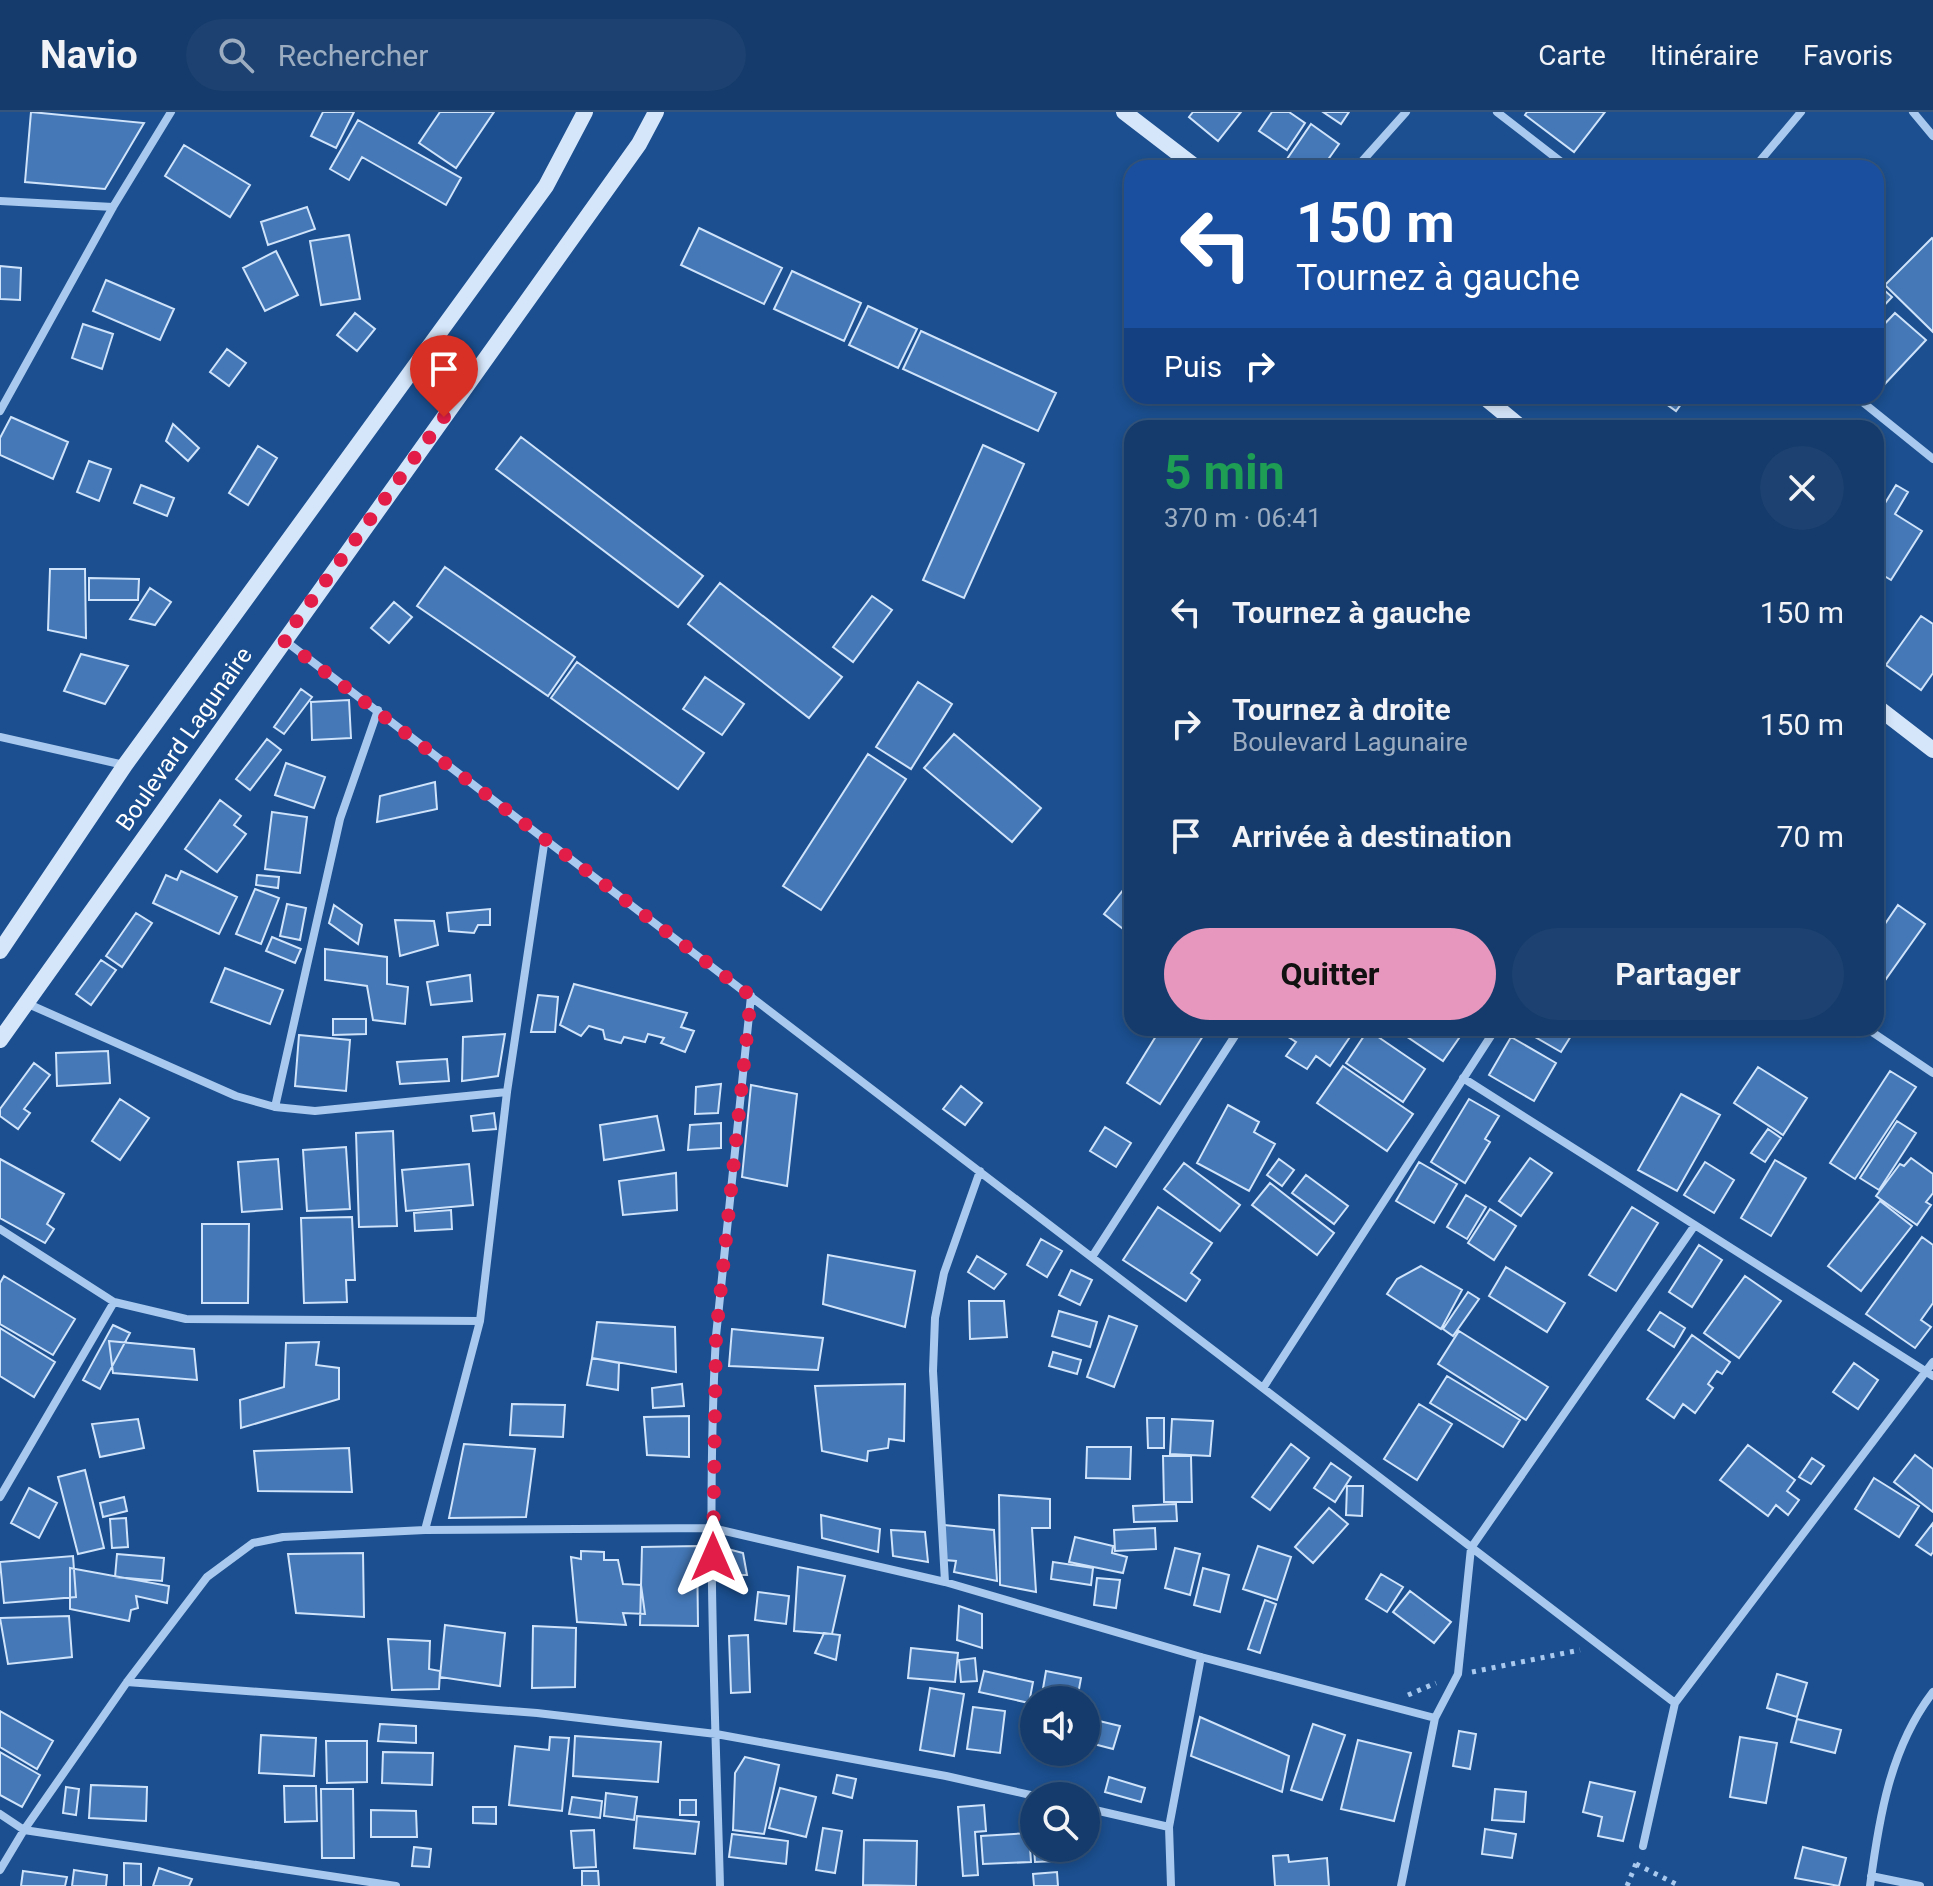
<!DOCTYPE html>
<html lang="fr">
<head>
<meta charset="utf-8">
<style>
	body { margin:0; font-family:Roboto,sans-serif; background:#1d4271; color:#f1f3f6; height:100vh; display:flex; flex-direction:column; font-size:30px; white-space:nowrap }
	* { box-sizing:border-box; margin:0 }
	p { font-size:26px; color:#9dadc1 }
	.icon { flex:none; width:44px; height:44px; fill:none; stroke:currentColor; stroke-width:2; stroke-linecap:round; stroke-linejoin:round }
	.map { position:relative; flex:1; overflow:hidden }
	.details { position:absolute; left:1124px; top:308px; width:760px; height:616px; display:flex; flex-direction:column; background:#143b6b; border-radius:24px; box-shadow:0 4px 12px #0003,0 0 0 2px #33557e }
	.details>* { flex:none }
	.banner { position:absolute; left:1124px; top:48px; width:760px; height:244px; border-radius:24px; box-shadow:0 4px 12px #0003,0 0 0 2px #33557e; background:#1a4fa0; color:#fff; overflow:hidden }
	.fabs { position:absolute; left:1020px; top:1574px; display:grid; gap:16px }
	.fabs a { display:grid; place-items:center; width:80px; height:80px; border-radius:50%; background:#143b6b; box-shadow:0 4px 12px #0003,0 0 0 2px #33557e; font-size:40px }
	.pin { position:absolute; display:grid; place-items:center; width:68px; height:68px; color:#fff; margin:-82px -34px; border-radius:50% 50% 50% 0; rotate:-45deg; box-shadow:0 0 8px #0007 }
	.pin .icon { rotate:45deg }
	.me { position:absolute; width:88px; margin:-44px; rotate:0deg; stroke-linejoin:round; filter:drop-shadow(0 0 6px #0008) }
	.turn { display:flex; align-items:center; gap:28px; height:168px; padding:0 40px; font-size:36px }
	.turn .icon { width:104px; height:104px; stroke-width:2.5 }
	.turn b { display:block; font-size:56px; line-height:68px }
	.then { display:flex; align-items:center; height:76px; padding:0 40px; background:#0003; gap:16px; font-size:30px }
	.round { display:grid; place-items:center; flex:none; width:84px; height:84px; border-radius:42px; background:#1d4271 }
	.summary { display:flex; align-items:center; justify-content:space-between; height:136px; padding:0 40px }
	h1 { font-size:48px; font-weight:700; line-height:60px; color:#1e9e55 }
	.cta { display:flex; gap:16px; margin-top:auto; padding:16px 40px }
	.cta a { flex:1; height:92px; border-radius:48px; background:#e797bd; color:#111; font-size:32px; font-weight:700; line-height:92px; text-align:center }
	.cta a+a { background:#1d4271; color:#f1f3f6 }
	ul { padding:0; list-style:none }
	li { display:flex; align-items:center; gap:24px; height:112px; padding:0 40px }
	li div { flex:1 }
	li b { display:block; font-size:30px }
	li em { font-style:normal }
	header { display:flex; align-items:center; gap:48px; box-sizing:border-box; height:112px; padding:0 40px; background:#143b6b; border-bottom:2px solid #33557e }
	header strong { font-size:38px }
	nav { display:flex; gap:44px; margin-inline-start:auto; font-size:28px }
	.search { width:560px; height:72px; background:#1d4271; display:flex; align-items:center; gap:20px; box-sizing:border-box; padding:0 28px; border-radius:44px; color:#9dadc1; font-size:30px }
	.map>svg:first-child { display:block }
	.building { fill:#4478b7; stroke:#cfe3fa; stroke-width:2 }
	.lines { fill:none; stroke-linecap:round; stroke-linejoin:round }
	.path { stroke:#a9c9ee; stroke-width:5; stroke-dasharray:4 6; stroke-linecap:butt }
	.street { stroke:#a9c9ee; stroke-width:8 }
	.secondary { stroke:#d6e6fa; stroke-width:16 }
	.route { stroke:#e11d48; stroke-width:14; stroke-dasharray:0 25.2 }
	.labels { text-anchor:middle; stroke-width:6; stroke-linejoin:round; paint-order:stroke }
	.street-label { font-size:24px; fill:#fff; stroke:#1b4f8f }
</style>
</head>
<body>
<header>
<strong>Navio</strong>
<div class="search"><svg class="icon" aria-label="search" viewBox="0 0 24 24"><circle cx="10" cy="10" r="6"/><path d="M15 15l6 6"/></svg>Rechercher</div>
<nav><a>Carte</a><a>Itinéraire</a><a>Favoris</a></nav>
</header>
<div class="map">
<svg width="1933" height="1774" viewBox="0 0 1933 1774">
	<rect width="100%" height="100%" fill="#1b4f8f"/>
	<path class="building" d="M31,0L144,11L105,77L25,70Z
		M323,0H354L336,36L311,24Z
		M440,0H494L456,56L419,31Z
		M1193,0H1241L1218,29L1189,5Z
		M1272,0H1289L1305,11L1287,38L1259,19Z
		M1323,0H1349L1341,12Z
		M1527,0H1605L1574,40L1525,3Z
		M358,8L461,66L446,93L362,45L349,68L330,57Z
		M1311,12L1339,32L1322,56H1300L1287,47Z
		M184,33L250,73L230,105L165,64Z
		M307,95L315,117L268,133L261,110Z
		M699,116L782,156L764,192L681,153Z
		M349,123L360,187L321,193L310,129Z
		M1932,126L1933,127V220L1885,173Z
		M276,139L298,183L265,199L243,156Z
		M0,154L21,156L20,188L0,187Z
		M792,159L861,191L844,229L774,197Z
		M106,168L174,197L160,228L93,199Z
		M1876,171L1892,185L1876,202Z
		M868,194L917,217L898,256L849,233Z
		M355,201L375,217L357,239L337,223Z
		M1895,201L1926,228L1882,275L1876,269V221Z
		M83,212L113,222L102,257L72,246Z
		M921,219L1056,281L1038,319L903,257Z
		M227,237L246,251L229,274L210,260Z
		M1655,284H1687L1676,299Z
		M11,305L68,330L53,367L0,343V326Z
		M173,312L199,336L188,349L166,329Z
		M521,325L703,464L678,495L496,357Z
		M983,333L1024,352L964,486L923,468Z
		M258,334L277,346L248,393L229,381Z
		M89,349L111,357L99,389L77,380Z
		M141,373L174,386L167,404L134,391Z
		M1896,373L1908,380L1895,402L1922,419L1891,468L1876,459V406Z
		M445,455L575,545L548,584L417,494Z
		M50,457H85L86,526L48,518Z
		M89,466L139,467L138,488H89Z
		M720,471L842,565L809,606L688,512Z
		M150,476L171,490L155,513L130,507Z
		M872,484L892,498L853,550L833,535Z
		M394,490L412,505L389,531L371,516Z
		M1921,504L1933,512V561L1921,578L1886,553Z
		M81,542L128,554L105,592L64,579Z
		M577,550L704,641L678,677L551,586Z
		M705,565L744,592L722,623L683,597Z
		M918,570L952,592L911,657L876,635Z
		M301,577L312,585L284,622L274,615Z
		M349,588L351,626L312,628L311,590Z
		M954,622L1041,696L1012,730L924,656Z
		M267,627L281,638L250,678L236,667Z
		M868,642L906,667L821,798L783,774Z
		M286,651L325,665L314,696L275,683Z
		M435,670L437,697L377,710L380,684Z
		M220,688L241,704L234,713L246,722L217,760L185,737Z
		M272,700L307,705L300,761L265,757Z
		M181,759L237,785L219,822L153,791L166,763L177,768Z
		M257,763L279,765L278,776L256,773Z
		M1128,772L1132,775V824L1104,802Z
		M255,777L279,786L261,832L236,822Z
		M287,792L306,796L300,828L280,824Z
		M334,793L362,813L358,832L329,811Z
		M1898,793L1925,812L1876,881V825Z
		M490,797V813H478L474,821L449,819L447,801Z
		M136,801L152,811L122,855L106,844Z
		M395,808L434,809L438,833L400,844Z
		M272,825L301,837L295,851L266,839Z
		M325,837L387,845V872L408,875L405,912L373,908L367,874L325,868Z
		M101,848L116,858L91,893L76,882Z
		M225,856L283,878L270,912L211,890Z
		M470,863L472,889L431,893L427,870Z
		M574,872L687,901L681,915L694,919L685,940L661,931L664,926L648,922L645,930L624,925L621,931L605,927L603,918L589,914L581,924L560,913Z
		M538,883L558,885L555,920H531Z
		M333,907H366V922L333,923Z
		M1161,916H1208L1160,992L1127,971Z
		M1290,916H1350L1354,919L1330,954L1316,944L1307,957L1286,944L1296,930L1285,923Z
		M1394,916H1466L1443,949Z
		M1533,916H1576L1561,940L1530,922Z
		M1368,918L1425,957L1403,990L1346,951Z
		M505,922L498,964L462,969L463,925Z
		M299,923L350,928L346,979L295,974Z
		M1511,925L1556,951L1534,989L1489,963Z
		M108,939L110,971L57,974L56,941Z
		M447,947L449,969L400,972L397,950Z
		M34,951L50,963L24,997L30,1001L18,1017L0,1004V997Z
		M1343,954L1413,1002L1387,1039L1317,991Z
		M1758,955L1807,986L1783,1023L1734,991Z
		M1890,959L1916,975L1855,1067L1830,1051Z
		M721,972L718,1001L695,1002L696,975Z
		M751,973L797,982L787,1074L742,1065Z
		M961,974L982,991L965,1013L943,997Z
		M1681,982L1720,1003L1677,1079L1638,1058Z
		M120,987L149,1006L120,1048L92,1029Z
		M1469,987L1499,1004L1485,1027L1490,1030L1465,1071L1431,1050Z
		M1228,993L1259,1010L1254,1020L1275,1032L1249,1079L1197,1051Z
		M494,1001L496,1017L473,1019L471,1004Z
		M657,1004L664,1038L604,1048L600,1013Z
		M1897,1009L1916,1021L1879,1078L1860,1066Z
		M721,1011V1036L688,1038L690,1013Z
		M1105,1015L1131,1031L1116,1055L1090,1039Z
		M1768,1017L1781,1026L1765,1050L1751,1041Z
		M393,1019L397,1114L359,1115L356,1021Z
		M346,1035L350,1097L307,1099L303,1038Z
		M1530,1046L1552,1061L1521,1104L1499,1089Z
		M1911,1046L1933,1062V1081L1926,1090L1931,1093L1917,1113L1876,1084L1900,1052L1904,1054Z
		M0,1047L64,1082L47,1112L54,1117L45,1131L0,1106Z
		M278,1047L282,1097L242,1100L238,1050Z
		M1279,1047L1294,1058L1282,1074L1267,1063Z
		M1775,1048L1806,1066L1771,1124L1741,1106Z
		M1419,1050L1457,1072L1434,1111L1396,1089Z
		M1705,1050L1734,1068L1714,1101L1684,1083Z
		M1184,1051L1240,1093L1220,1119L1164,1077Z
		M469,1052L473,1093L406,1099L402,1058Z
		M676,1061L677,1098L623,1103L619,1069Z
		M1306,1063L1348,1094L1334,1112L1292,1081Z
		M1270,1071L1334,1121L1317,1143L1252,1093Z
		M1466,1083L1486,1095L1467,1127L1447,1115Z
		M1880,1089L1912,1114L1861,1179L1828,1154Z
		M1158,1095L1212,1131L1191,1161L1200,1168L1186,1189L1123,1148Z
		M1632,1095L1658,1111L1616,1179L1589,1163Z
		M1490,1097L1516,1114L1494,1148L1468,1131Z
		M451,1098L452,1117L415,1119L414,1101Z
		M352,1105L355,1168H346L347,1190L304,1191L301,1106Z
		M202,1112H249L248,1191H202Z
		M1922,1125L1933,1133V1191L1921,1208L1931,1215L1915,1236L1866,1202Z
		M1041,1127L1062,1139L1047,1165L1027,1153Z
		M1699,1133L1722,1148L1692,1195L1669,1180Z
		M828,1143L915,1159L905,1215L823,1192Z
		M977,1144L1006,1162L994,1177L968,1160Z
		M1421,1154L1462,1178L1441,1217L1387,1182L1397,1167Z
		M1506,1155L1565,1191L1547,1220L1489,1184Z
		M1071,1158L1092,1168L1080,1193L1059,1183Z
		M4,1164L75,1207L53,1243L0,1212V1171Z
		M1745,1164L1781,1189L1739,1246L1704,1221Z
		M1468,1180L1479,1187L1453,1224L1443,1217Z
		M969,1189H1004L1007,1225L970,1227Z
		M1059,1199L1097,1210L1090,1235L1052,1224Z
		M1660,1200L1685,1216L1674,1235L1648,1218Z
		M1109,1204L1137,1214L1114,1275L1087,1265Z
		M597,1210L675,1215L676,1260L592,1246Z
		M113,1213L130,1221L100,1277L83,1268Z
		M0,1216L55,1250L34,1285L0,1264Z
		M732,1217L823,1226L818,1258L729,1254Z
		M1459,1219L1548,1275L1526,1308L1438,1252Z
		M1692,1223L1730,1250L1722,1262L1717,1259L1708,1272L1713,1276L1695,1301L1683,1292L1674,1306L1647,1287Z
		M109,1229L194,1237L197,1268L113,1261Z
		M319,1230L316,1253L339,1256V1287L241,1316L240,1288L284,1275L286,1231Z
		M1053,1240L1081,1248L1077,1262L1049,1254Z
		M592,1246L619,1251L618,1278L587,1273Z
		M1854,1251L1878,1268L1858,1297L1833,1280Z
		M1447,1264L1520,1308L1503,1335L1430,1291Z
		M682,1272L684,1294L653,1296L652,1276Z
		M905,1272L904,1329L889,1327L888,1336L868,1339L867,1349L822,1339L815,1274Z
		M512,1292L565,1293L563,1325L510,1323Z
		M1419,1292L1452,1312L1417,1368L1384,1347Z
		M689,1304V1345L647,1343L644,1305Z
		M1147,1306H1164V1336H1148Z
		M138,1307L144,1336L100,1345L92,1312Z
		M1172,1307L1213,1309L1210,1344L1170,1342Z
		M464,1332L535,1337L526,1405L449,1406Z
		M1291,1332L1309,1346L1270,1398L1252,1385Z
		M1748,1333L1795,1368L1787,1379L1799,1388L1788,1403L1776,1393L1768,1404L1720,1368Z
		M1087,1335H1131L1130,1367L1086,1366Z
		M349,1336L352,1380L258,1379L254,1339Z
		M1915,1343L1933,1357V1400L1894,1370Z
		M1163,1344H1191L1192,1390H1164Z
		M1812,1346L1824,1354L1811,1372L1799,1365Z
		M1331,1351L1351,1365L1335,1390L1314,1376Z
		M85,1358L104,1436L78,1442L58,1365Z
		M1874,1366L1919,1394L1899,1425L1855,1397Z
		M1347,1374H1363L1362,1404L1346,1403Z
		M29,1376L57,1391L39,1426L11,1411Z
		M999,1383L1050,1387V1416H1032L1036,1480L1000,1473Z
		M124,1385L127,1399L103,1405L100,1391Z
		M1176,1392L1177,1409L1134,1410L1133,1394Z
		M1329,1396L1348,1412L1313,1451L1295,1435Z
		M821,1403L880,1417L878,1440L822,1426Z
		M126,1406L128,1435L112,1436L110,1407Z
		M1933,1411V1440L1931,1443L1916,1433Z
		M944,1413L994,1418L997,1469L954,1460L956,1449L945,1448Z
		M1155,1416L1156,1437L1115,1439L1114,1418Z
		M891,1418L925,1420L928,1450L893,1444Z
		M1075,1425L1113,1434L1112,1441L1127,1445L1123,1461L1069,1450Z
		M697,1434L698,1514L640,1513L642,1435Z
		M1258,1434L1291,1445L1277,1488L1243,1477Z
		M724,1436L743,1441L747,1463H726Z
		M1175,1436L1200,1442L1190,1483L1165,1476Z
		M581,1439L604,1440V1448H618L623,1472L641,1473L645,1502L623,1501L626,1513L577,1510L571,1445L581,1447Z
		M363,1441L364,1505L296,1501L288,1442Z
		M117,1442L164,1446L162,1469L115,1465Z
		M73,1444L76,1485L4,1491L0,1450Z
		M1053,1450L1093,1456L1091,1473L1051,1467Z
		M798,1455L845,1464L832,1522L794,1519Z
		M70,1456L169,1474L167,1491L136,1484L138,1496L131,1498L129,1509L70,1497Z
		M1203,1456L1229,1463L1220,1500L1194,1493Z
		M1381,1462L1403,1475L1387,1500L1366,1487Z
		M1097,1466L1120,1468L1116,1496L1094,1493Z
		M1410,1479L1451,1510L1434,1531L1393,1500Z
		M758,1480L789,1484L786,1512L755,1508Z
		M1265,1488L1276,1492L1260,1541L1248,1537Z
		M959,1494L982,1502V1536L957,1528Z
		M69,1504L72,1545L8,1552L0,1506Z
		M445,1513L505,1521L500,1574L440,1565Z
		M533,1514L576,1516L575,1575L532,1576Z
		M824,1521L840,1523L836,1548L815,1541Z
		M748,1523L750,1580L731,1581L729,1524Z
		M388,1527L430,1529L429,1557L440,1559L439,1577L392,1578Z
		M911,1536L958,1541L955,1570L908,1566Z
		M975,1546L977,1569L961,1570L959,1548Z
		M984,1559L1033,1570L1029,1591L979,1580Z
		M1046,1559L1081,1566L1077,1588H1041Z
		M1777,1562L1807,1571L1797,1605L1767,1596Z
		M930,1576L964,1582L954,1644L920,1638Z
		M973,1595L1005,1599L1000,1641L967,1637Z
		M0,1599L53,1629L37,1657L0,1635Z
		M1200,1605L1289,1644L1282,1680L1191,1644Z
		M1091,1607L1120,1614L1113,1637L1086,1630Z
		M1797,1607L1841,1618L1835,1641L1791,1630Z
		M380,1612L416,1614V1631L378,1629Z
		M1313,1612L1345,1623L1322,1688L1291,1678Z
		M1459,1619L1476,1622L1470,1657L1453,1654Z
		M261,1623L316,1626L314,1664L259,1661Z
		M575,1624L661,1630L658,1670L573,1664Z
		M550,1625L569,1626L562,1699L509,1693L515,1634L549,1638Z
		M1740,1625L1777,1631L1766,1691L1730,1685Z
		M1358,1628L1411,1641L1394,1709L1341,1697Z
		M326,1629H367V1670L327,1671Z
		M0,1640L40,1663L22,1695L0,1683Z
		M383,1640L433,1641L432,1673L382,1671Z
		M745,1645L779,1653L764,1722L733,1718L735,1661Z
		M837,1663L856,1667L852,1686L833,1681Z
		M1109,1665L1145,1676L1141,1690L1105,1680Z
		M1590,1670L1635,1680L1623,1729L1598,1724L1602,1705L1583,1700Z
		M91,1673L147,1675L146,1709L89,1706Z
		M284,1674H316L317,1709L285,1710Z
		M66,1675L79,1677L76,1703L63,1701Z
		M780,1676L816,1685L806,1725L769,1716Z
		M321,1677H353L354,1746H322Z
		M1495,1677L1526,1680L1524,1710L1492,1708Z
		M606,1681L637,1685L634,1708L604,1704Z
		M572,1685L602,1689L600,1706L569,1702Z
		M680,1688H696V1703H680Z
		M984,1693L986,1719L975,1720L978,1763L963,1764L958,1695Z
		M473,1695H496V1712L473,1711Z
		M371,1698L416,1699L417,1725H371Z
		M637,1704L699,1710L695,1742L634,1736Z
		M823,1716L842,1719L835,1761L816,1758Z
		M1485,1717L1516,1722L1512,1746L1482,1742Z
		M594,1718L596,1755L574,1756L571,1719Z
		M1029,1721L1031,1750L983,1752L981,1724Z
		M732,1722L788,1729L786,1752L729,1745Z
		M864,1728L917,1729L916,1774L863,1773Z
		M414,1735L431,1737L429,1755L412,1754Z
		M1803,1735L1846,1746L1839,1774L1795,1766Z
		M1034,1736H1055L1056,1749L1035,1750Z
		M1288,1743L1289,1750L1327,1746L1329,1774H1275L1273,1744Z
		M124,1751L141,1752V1774H124Z
		M159,1756L192,1767L189,1774H153Z
		M74,1758L107,1763L106,1774H72Z
		M23,1759L67,1765L65,1774H21Z
		M582,1759H598L599,1774H582Z
		M1057,1760L1058,1774H1034L1033,1762Z"/>
	<g class="lines">
		<path class="path" d="M1472,1560L1580,1538
			M1408,1583L1436,1571
			M1636,1752L1680,1774
			M1627,1774L1637,1749"/>
		<path class="street" d="M1497,0L1569,56
			M1913,0L1933,24
			M1356,56L1406,0
			M1754,56L1801,0
			M0,89L113,95
			M1855,284L1933,347
			M0,299L113,95L171,0
			M284,528L1675,1591
			M0,625L124,653
			M26,891L236,984L275,995L315,999L507,980
			M1866,916L1933,961
			M1463,966L1933,1264
			M275,995L340,707L378,598
			M0,1117L114,1190L186,1207L480,1209
			M1092,1145L1240,916
			M1263,1276L1496,916
			M0,1385L114,1190
			M425,1418L480,1209L507,980L545,726
			M945,1470L933,1259L935,1206L944,1161L980,1059
			M127,1570L537,1601L716,1622L946,1664L1035,1684
			M1086,1696L1169,1715
			M0,1702L24,1718L396,1774
			M1643,1734L1675,1591L1933,1250
			M0,1758L24,1718L127,1570L207,1465L253,1431L283,1425L425,1418L712,1416L945,1470L1201,1545L1435,1606
			M1871,1764L1920,1774
			M720,1774C715,1591 706,1407 716,1224L751,884
			M1171,1774L1169,1715L1201,1545
			M1401,1774L1435,1606L1458,1562L1471,1436L1695,1113
			M1870,1774C1879,1706 1890,1636 1933,1580"/>
		<path class="secondary" d="M1124,0L1197,56
			M1483,284L1522,316
			M1876,594L1933,638
			M0,839L125,653L546,74L585,0
			M0,928L639,32L656,0"/>
	</g>
	<g class="lines">
		<path class="route" d="M444,305L283,528L751,884L716,1224L713,1445"/>
	</g>
	<g class="labels">
		<g class="street-label">
			<text transform="translate(184 627) rotate(-55)" y="8">Boulevard Lagunaire</text>
		</g>
	</g>
</svg>
<div class="fabs">
<a><svg class="icon" aria-label="sound" viewBox="0 0 24 24"><path d="M4 9h4l5-4v14l-5-4H4zM17 9q2 3 0 6"/></svg></a>
<a><svg class="icon" aria-label="search" viewBox="0 0 24 24"><circle cx="10" cy="10" r="6"/><path d="M15 15l6 6"/></svg></a>
</div>
<div class="pin" style="left:444px;top:305px;background:#d93025"><svg class="icon" aria-label="arrive" viewBox="0 0 24 24"><path d="M6 21V4h12l-3 4 3 4H6"/></svg></div>
<svg class="me" style="left:713px;top:1445px" viewBox="-20 -20 40 40"><path d="M0-17L14 15 0 8-14 15z" fill="#e11d48" stroke="#fff" stroke-width="4"/></svg>
<div class="banner">
<div class="turn"><svg class="icon" aria-label="left" viewBox="0 0 24 24"><path d="M17 20v-9H6M10 6l-5 5 5 5"/></svg><div><b>150 m</b>Tournez à gauche</div></div>
<div class="then">Puis<svg class="icon" aria-label="right" viewBox="0 0 24 24"><path d="M7 20v-9h11M14 6l5 5-5 5"/></svg></div>
</div>
<section class="details">
<div class="summary"><div><h1>5 min</h1><p>370 m · 06:41</p></div><a class="round"><svg class="icon" aria-label="close" viewBox="0 0 24 24"><path d="M6 6l12 12M18 6L6 18"/></svg></a></div>
<ul>
<li><svg class="icon" aria-label="left" viewBox="0 0 24 24"><path d="M17 20v-9H6M10 6l-5 5 5 5"/></svg><div><b>Tournez à gauche</b></div><em>150 m</em></li>
<li><svg class="icon" aria-label="right" viewBox="0 0 24 24"><path d="M7 20v-9h11M14 6l5 5-5 5"/></svg><div><b>Tournez à droite</b><p>Boulevard Lagunaire</p></div><em>150 m</em></li>
<li><svg class="icon" aria-label="arrive" viewBox="0 0 24 24"><path d="M6 21V4h12l-3 4 3 4H6"/></svg><div><b>Arrivée à destination</b></div><em>70 m</em></li>
</ul>
<div class="cta"><a>Quitter</a><a>Partager</a></div>
</section>
</div>
</body>
</html>
